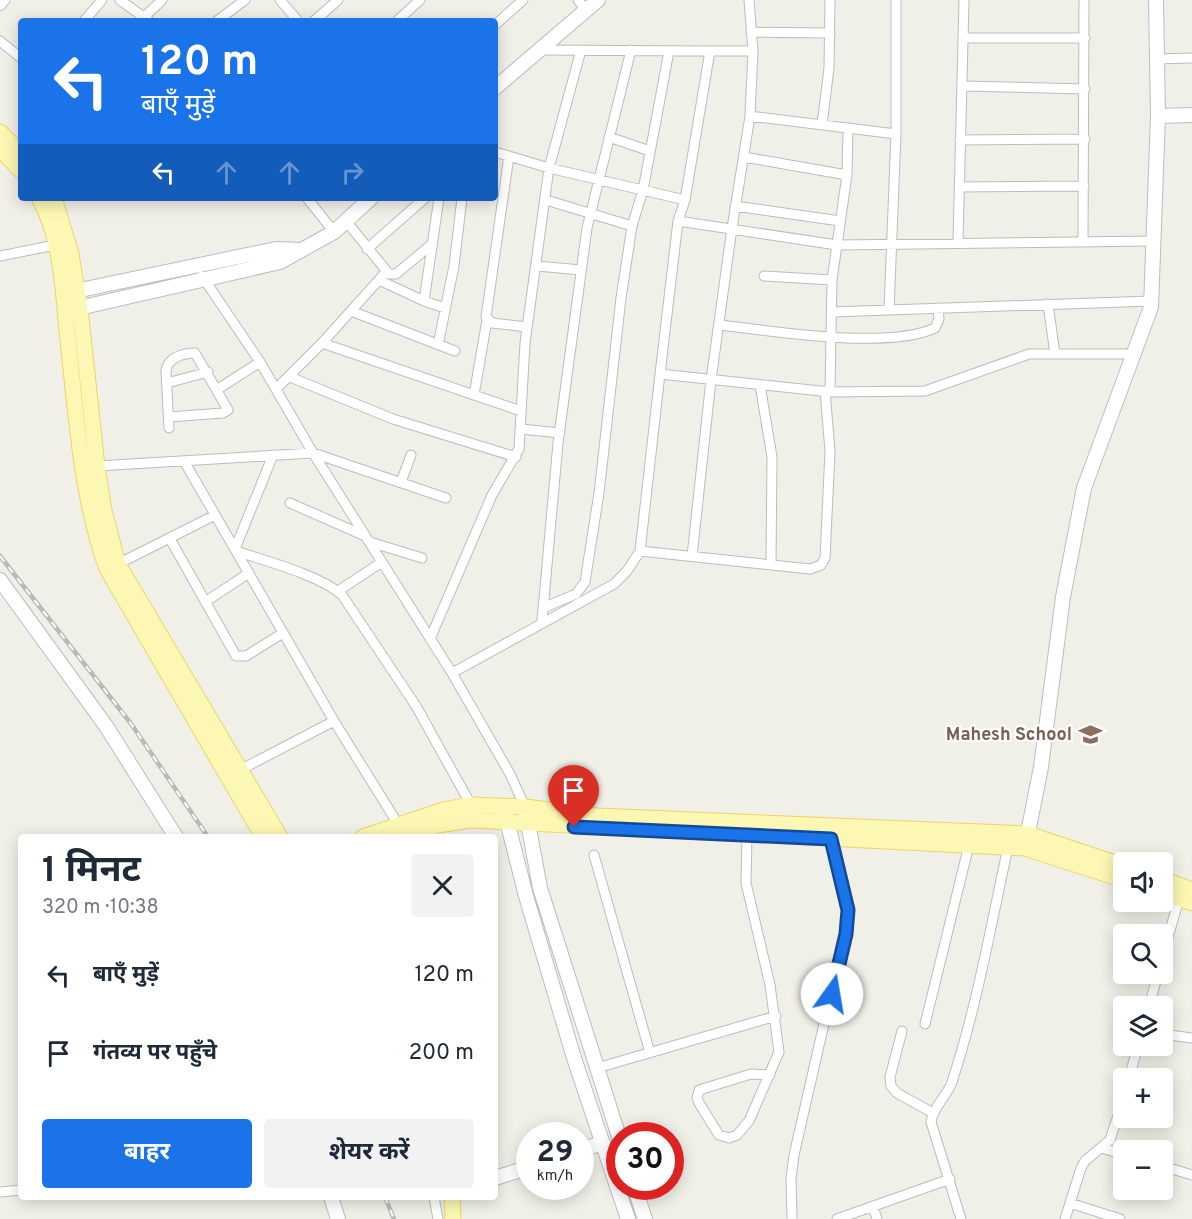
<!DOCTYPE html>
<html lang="hi">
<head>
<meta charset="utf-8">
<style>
	body { margin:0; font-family:Overpass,"Noto Sans Devanagari",sans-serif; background:#f2f2f3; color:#1f2937; height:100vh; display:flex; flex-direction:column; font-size:22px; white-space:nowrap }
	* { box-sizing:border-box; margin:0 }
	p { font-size:20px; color:#747a83 }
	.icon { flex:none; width:33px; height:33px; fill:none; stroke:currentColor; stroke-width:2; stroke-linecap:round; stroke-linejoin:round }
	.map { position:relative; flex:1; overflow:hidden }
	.drawer { position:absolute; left:18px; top:834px; width:480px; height:366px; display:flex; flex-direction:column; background:#fff; border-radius:6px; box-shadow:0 3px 15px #0003 }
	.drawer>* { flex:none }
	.guide { position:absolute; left:18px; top:18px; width:480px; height:183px; border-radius:6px; box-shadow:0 3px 15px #0003; background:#1a73e8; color:#fff; overflow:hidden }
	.controls { position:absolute; left:1113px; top:852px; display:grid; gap:12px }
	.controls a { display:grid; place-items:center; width:60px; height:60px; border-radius:6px; background:#fff; box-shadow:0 3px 15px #0003; font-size:30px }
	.speed { position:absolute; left:516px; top:1122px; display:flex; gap:12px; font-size:30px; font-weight:700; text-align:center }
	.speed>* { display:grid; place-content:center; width:78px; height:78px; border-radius:50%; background:#fff; box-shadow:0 3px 15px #0003; line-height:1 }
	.speed small { font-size:15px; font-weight:400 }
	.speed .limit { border:9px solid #d22; background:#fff; color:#111 }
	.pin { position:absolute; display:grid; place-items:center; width:51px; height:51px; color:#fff; margin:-62px -26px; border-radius:50% 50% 50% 0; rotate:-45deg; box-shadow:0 0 6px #0007 }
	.pin .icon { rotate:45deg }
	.me { position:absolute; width:66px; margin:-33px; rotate:13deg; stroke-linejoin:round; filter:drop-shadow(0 0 4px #0008) }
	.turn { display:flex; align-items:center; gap:21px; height:126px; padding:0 24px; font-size:27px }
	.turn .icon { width:78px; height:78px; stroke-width:2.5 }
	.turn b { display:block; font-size:42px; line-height:51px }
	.lanes { display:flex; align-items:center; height:57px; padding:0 24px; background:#0003; justify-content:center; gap:30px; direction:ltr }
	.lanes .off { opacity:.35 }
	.round { display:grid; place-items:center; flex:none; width:63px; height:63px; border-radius:6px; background:#f2f2f3 }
	.summary { display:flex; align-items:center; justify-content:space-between; height:102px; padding:0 24px }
	h1 { font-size:36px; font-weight:700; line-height:45px }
	.primary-button { display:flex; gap:12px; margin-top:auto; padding:12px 24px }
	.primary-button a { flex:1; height:69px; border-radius:6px; background:#1a73e8; color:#fff; font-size:24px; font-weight:700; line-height:69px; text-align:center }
	.primary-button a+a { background:#f2f2f3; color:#1f2937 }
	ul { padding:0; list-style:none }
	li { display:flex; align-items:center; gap:18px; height:78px; padding:0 24px }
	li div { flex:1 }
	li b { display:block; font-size:22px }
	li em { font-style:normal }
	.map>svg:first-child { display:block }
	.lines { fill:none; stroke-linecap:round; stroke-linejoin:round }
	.street-casing { stroke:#babcc1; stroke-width:11 }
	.secondary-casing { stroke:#bbbdc3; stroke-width:16 }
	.primary-casing { stroke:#ecd466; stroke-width:17 }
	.street { stroke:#fff; stroke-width:9 }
	.secondary { stroke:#fff; stroke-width:14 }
	.primary { stroke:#fcf7b2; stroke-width:15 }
	.rail-casing { stroke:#b8b9b9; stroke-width:4.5 }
	.rail { stroke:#fff; stroke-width:2; stroke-dasharray:7; stroke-linecap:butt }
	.route-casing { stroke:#114b97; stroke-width:15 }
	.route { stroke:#1a73e8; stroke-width:10 }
	.labels { text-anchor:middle; stroke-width:4.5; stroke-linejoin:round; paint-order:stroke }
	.education-label { font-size:18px; font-weight:bold; fill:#785e54; stroke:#fff; text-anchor:end }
</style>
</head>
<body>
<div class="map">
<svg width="1192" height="1219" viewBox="0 0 1192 1219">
	<rect width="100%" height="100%" fill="#f1f0e8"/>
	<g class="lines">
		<defs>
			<path id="street" d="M120,0L149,21
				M280,0L298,21
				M578,0L586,10
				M0,6L5,0
				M84,21L102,0
				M140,21L162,0
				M217,21L245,0
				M314,21L338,0
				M397,21L420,0
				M495,25L523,0
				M751,32L830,33
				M963,38H1085
				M0,41L21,58
				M541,50L710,51L685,200L678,221L837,245L1152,241
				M710,51H753L749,0
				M1157,59L1192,58
				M962,86L1085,89
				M750,116L896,134
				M822,125L829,68L830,0
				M848,128L847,175L832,280L830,392L925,391L1029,354H1133
				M609,137L650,151
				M960,140L1085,139
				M495,152L549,168L685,200
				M509,156L486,317L492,323L527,327
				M744,157L847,175
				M959,187L1084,186
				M307,198L334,232
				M546,200L632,226
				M735,206L840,221
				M346,221L389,274H396L432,244
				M678,221L660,374L830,392
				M1083,242L1084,0
				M958,243L964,0
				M367,249L425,198
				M0,256L55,245
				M537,266L581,270
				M202,276L260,362L313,453L452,673L510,774L525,807
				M764,276L832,280
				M379,280L424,301L445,308
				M424,301L439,198
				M1048,304L1055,354
				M889,310L896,134V0
				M351,311L455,351
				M832,312L1151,301
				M720,325C773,331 888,350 935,328L939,319L938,308
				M322,343L521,411
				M438,345L454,266L462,198
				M290,377L393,419L516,457
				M167,383L208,372
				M760,385L772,457L771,564
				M277,388L322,343L386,272
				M218,389L260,362
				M474,395L487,320
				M169,417L223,413L228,410L195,353C183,353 167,358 166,371L169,428
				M521,429L560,433
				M184,461L334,721L398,824
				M97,466L313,453L446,498
				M401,482L411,455
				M290,503L365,536
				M170,539L236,656H246L283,633
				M370,542L422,558
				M235,549L273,455
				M236,551C265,561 320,575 342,595L416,706L471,805
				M640,551L810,569L821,565L825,558L830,451L825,391
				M692,556L711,380L732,228L750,116L753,51
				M118,564L215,515
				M338,591L382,562
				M205,602L249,573
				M543,608L576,594L585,582L599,493L621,298L632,226L643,190L669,51
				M542,621L558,443L587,228L631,50
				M430,639L492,495L519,449L525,343L549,168L581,50
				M452,673L614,584L627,571L640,551L660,374
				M240,770L334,721
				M747,835L746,883L770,985L779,1052L749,1121L737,1135L729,1138L719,1135L699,1103L697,1098L699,1090L751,1074L770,1075
				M594,855L650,1053
				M1162,958L1179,899
				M1149,1006L1158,974
				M925,1024L969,845
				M902,1031L890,1077L891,1086L897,1093L933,1113
				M1162,1034L1192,1038
				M597,1068L776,1016
				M1129,1078L1138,1046
				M1102,1148L1124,1155
				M1162,1166L1192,1175
				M0,1192L21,1190
				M434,1197L438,1219
				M1070,1203L1120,1219
				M873,1206L877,1219
				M792,1219L791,1178L794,1155L848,919L846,896L831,839
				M837,1219L950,1179
				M961,1219L931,1122C933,1107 947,1096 952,1082C977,1006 991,925 1008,847
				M1065,1219L1081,1168L1085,1161L1110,1140L1124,1097"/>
			<path id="secondary" d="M1156,0L1158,116L1192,115
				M495,88L598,0
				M66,293L276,249L300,250
				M70,310L280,262L334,232L371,198
				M0,580L106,726L176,837
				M526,812L540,888L620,1140
				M505,813L526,896L574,1058L628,1219
				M1026,843L1041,767L1063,597L1084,488L1151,307L1158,116
				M580,1150L603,1143
				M495,1178L530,1167
				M634,1186L645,1219
				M331,1197L338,1219"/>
			<path id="primary" d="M0,132L21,153
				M0,149L21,171
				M39,198C61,236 63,288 67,331C76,411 80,493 107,569L263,837
				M54,198L71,254L80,309L97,466L104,511L118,564L280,837
				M363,837L443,810L471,805L525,807L597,816L1028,834L1124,866
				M399,837L438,825L470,820L1025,848L1124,880
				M1162,879L1192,890
				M1162,893L1192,903
				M452,1197L453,1219"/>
		</defs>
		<use href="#street" class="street-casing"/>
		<use href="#secondary" class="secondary-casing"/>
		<use href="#primary" class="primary-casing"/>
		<use href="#street" class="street"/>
		<use href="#secondary" class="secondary"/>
		<use href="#primary" class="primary"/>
		<defs>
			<path id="rail" d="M0,556L132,725L208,837
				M385,1197L394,1219"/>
		</defs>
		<use href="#rail" class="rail-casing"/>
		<use href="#rail" class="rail"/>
	</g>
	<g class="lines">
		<defs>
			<path id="route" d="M574,827L831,839L848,910L846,934L832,994"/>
		</defs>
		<use href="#route" class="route-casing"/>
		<use href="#route" class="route"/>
	</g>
	<defs>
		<symbol id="school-bare" viewBox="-9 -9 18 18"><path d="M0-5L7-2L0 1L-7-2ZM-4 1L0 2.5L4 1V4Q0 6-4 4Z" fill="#8d6e63" stroke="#fff" stroke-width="2.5" paint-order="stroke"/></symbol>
	</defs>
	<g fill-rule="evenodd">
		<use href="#school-bare" x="1074" y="718" width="33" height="33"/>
	</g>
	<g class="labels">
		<g class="education-label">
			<text x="1072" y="740">Mahesh School</text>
		</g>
	</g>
</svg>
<div class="controls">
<a><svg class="icon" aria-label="sound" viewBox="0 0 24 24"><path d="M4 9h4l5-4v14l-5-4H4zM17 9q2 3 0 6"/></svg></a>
<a><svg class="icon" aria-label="search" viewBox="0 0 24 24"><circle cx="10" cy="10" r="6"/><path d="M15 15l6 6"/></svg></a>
<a><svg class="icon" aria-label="layers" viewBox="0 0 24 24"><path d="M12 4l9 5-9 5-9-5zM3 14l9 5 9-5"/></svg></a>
<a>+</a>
<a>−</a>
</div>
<div class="speed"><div>29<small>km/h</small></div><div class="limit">30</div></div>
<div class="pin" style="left:574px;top:827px;background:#d93025"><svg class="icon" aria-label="arrive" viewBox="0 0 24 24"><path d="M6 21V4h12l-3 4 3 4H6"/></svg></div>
<svg class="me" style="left:832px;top:994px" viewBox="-20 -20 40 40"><circle r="19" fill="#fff"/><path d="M0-13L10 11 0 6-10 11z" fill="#1a73e8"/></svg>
<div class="guide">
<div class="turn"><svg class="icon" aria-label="left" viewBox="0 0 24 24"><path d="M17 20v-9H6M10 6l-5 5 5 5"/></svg><div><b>120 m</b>बाएँ मुड़ें</div></div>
<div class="lanes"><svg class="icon" aria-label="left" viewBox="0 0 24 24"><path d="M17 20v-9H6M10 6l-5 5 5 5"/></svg><svg class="icon off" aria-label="ahead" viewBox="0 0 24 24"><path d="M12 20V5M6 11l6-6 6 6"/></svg><svg class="icon off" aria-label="ahead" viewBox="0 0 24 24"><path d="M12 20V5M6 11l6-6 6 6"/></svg><svg class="icon off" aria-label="right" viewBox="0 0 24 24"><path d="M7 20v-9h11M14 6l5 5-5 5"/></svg></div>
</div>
<section class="drawer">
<div class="summary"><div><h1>1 मिनट</h1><p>320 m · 10:38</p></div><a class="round"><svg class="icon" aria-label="close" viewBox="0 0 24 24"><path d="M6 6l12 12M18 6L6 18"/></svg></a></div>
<ul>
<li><svg class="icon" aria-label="left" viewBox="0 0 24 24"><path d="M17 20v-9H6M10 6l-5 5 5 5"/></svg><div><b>बाएँ मुड़ें</b></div><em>120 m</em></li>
<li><svg class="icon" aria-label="arrive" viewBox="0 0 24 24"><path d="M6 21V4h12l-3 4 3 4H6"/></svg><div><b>गंतव्य पर पहुँचे</b></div><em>200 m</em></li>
</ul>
<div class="primary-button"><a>बाहर</a><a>शेयर करें</a></div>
</section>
</div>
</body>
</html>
